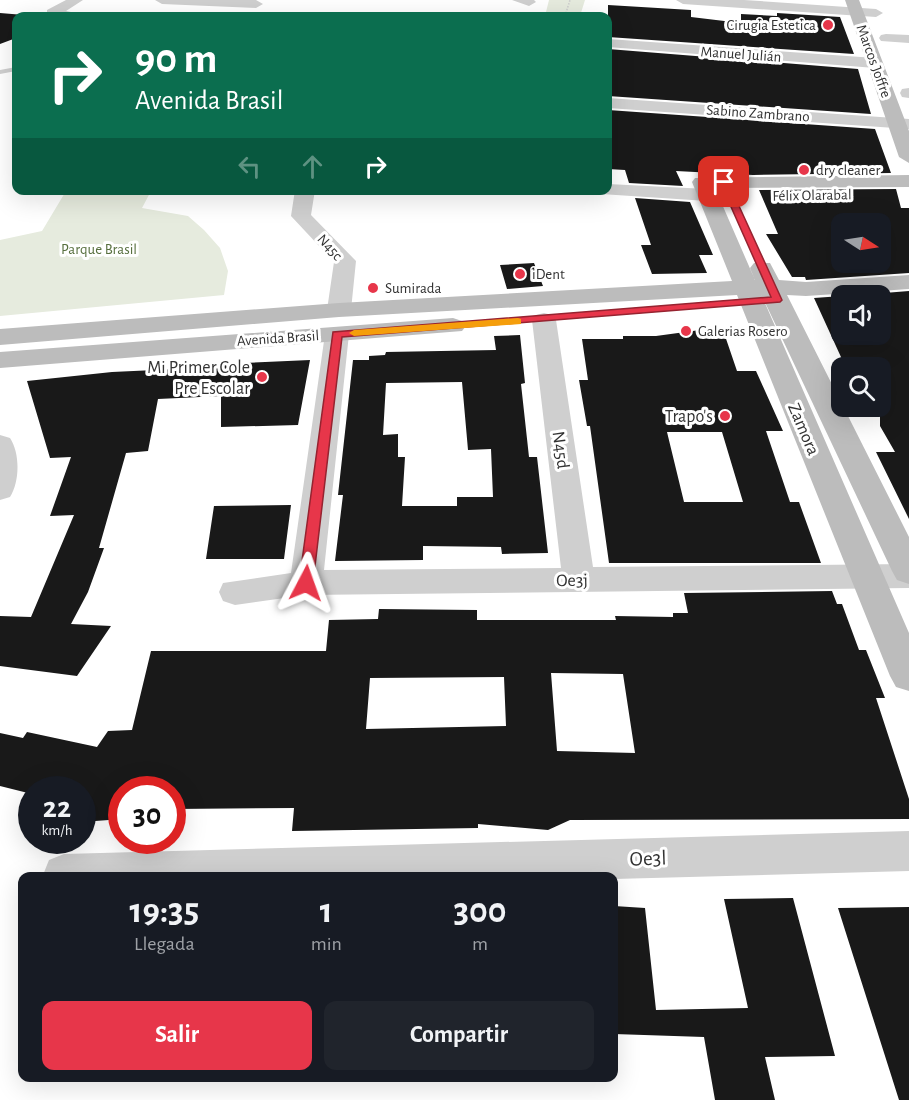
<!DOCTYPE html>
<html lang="es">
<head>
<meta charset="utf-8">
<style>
	body { margin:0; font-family:"Alegreya Sans",sans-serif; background:#20242c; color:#f1f3f6; height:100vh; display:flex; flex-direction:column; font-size:22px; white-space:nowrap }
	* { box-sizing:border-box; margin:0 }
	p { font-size:20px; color:#9ea1a6 }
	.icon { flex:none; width:33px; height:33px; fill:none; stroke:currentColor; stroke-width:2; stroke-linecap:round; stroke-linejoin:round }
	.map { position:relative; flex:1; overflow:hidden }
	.panel { position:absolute; left:18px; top:872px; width:600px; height:210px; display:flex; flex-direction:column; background:#171b24; border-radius:12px; box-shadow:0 6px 24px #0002 }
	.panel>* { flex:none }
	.hud { position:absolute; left:12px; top:12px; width:600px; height:183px; border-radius:12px; box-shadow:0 6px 24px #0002; background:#0b6e4f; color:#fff; overflow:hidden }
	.needle { width:39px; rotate:102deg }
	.tools { position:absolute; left:831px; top:213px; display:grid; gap:12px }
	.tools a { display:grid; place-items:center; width:60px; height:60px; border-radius:12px; background:#171b24; box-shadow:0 6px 24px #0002; font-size:30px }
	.speed { position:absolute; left:18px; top:776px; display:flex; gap:12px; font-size:30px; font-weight:700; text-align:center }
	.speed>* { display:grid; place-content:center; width:78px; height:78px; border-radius:50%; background:#171b24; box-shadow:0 6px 24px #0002; line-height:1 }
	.speed small { font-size:15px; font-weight:400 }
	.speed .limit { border:9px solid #d22; background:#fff; color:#111 }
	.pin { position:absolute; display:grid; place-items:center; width:51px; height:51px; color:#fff; margin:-26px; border-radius:12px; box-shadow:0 3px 9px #0006 }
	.me { position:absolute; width:66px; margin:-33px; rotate:4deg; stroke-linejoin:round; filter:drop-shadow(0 0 4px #0008) }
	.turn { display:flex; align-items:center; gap:21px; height:126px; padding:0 24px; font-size:27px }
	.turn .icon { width:78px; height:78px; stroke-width:2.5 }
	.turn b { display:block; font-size:42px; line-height:51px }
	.lanes { display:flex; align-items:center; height:57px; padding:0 24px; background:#0003; justify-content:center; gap:30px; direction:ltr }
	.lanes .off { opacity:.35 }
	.eta { display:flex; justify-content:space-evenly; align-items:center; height:102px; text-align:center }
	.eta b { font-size:36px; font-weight:700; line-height:42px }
	.cta { display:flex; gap:12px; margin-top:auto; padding:12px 24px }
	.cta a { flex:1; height:69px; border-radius:12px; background:#e7364a; color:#fff; font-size:24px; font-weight:700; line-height:69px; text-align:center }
	.cta a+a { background:#20242c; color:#f1f3f6 }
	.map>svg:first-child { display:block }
	.green { fill:#e6ebde }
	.building { fill:#191919; fill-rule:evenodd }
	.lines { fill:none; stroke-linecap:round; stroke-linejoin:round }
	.path { stroke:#ccc; stroke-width:1.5; stroke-dasharray:1.5 1.5; stroke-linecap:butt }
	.lane { fill:#cfcfcf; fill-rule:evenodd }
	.street { fill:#cfcfcf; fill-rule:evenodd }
	.secondary { fill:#bcbcbc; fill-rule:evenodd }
	.route { fill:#e7364a; stroke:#962330; stroke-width:1.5 }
	.slow { fill:#f59e0b }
	.poi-dot { fill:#e7364a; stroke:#fff; stroke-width:2 }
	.labels { text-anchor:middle; stroke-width:6; stroke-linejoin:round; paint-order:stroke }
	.far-poi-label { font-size:15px; fill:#323232; stroke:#fff; text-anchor:start }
	.far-street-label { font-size:15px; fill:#323232; stroke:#fff }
	.far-park-label { font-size:15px; fill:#576f3e; stroke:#fff }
	.poi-label { font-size:18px; fill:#323232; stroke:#fff; text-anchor:end }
	.street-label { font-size:18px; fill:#323232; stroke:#fff }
	.near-street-label { font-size:21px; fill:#323232; stroke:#fff }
</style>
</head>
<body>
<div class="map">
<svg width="909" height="1100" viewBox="0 0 909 1100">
	<rect width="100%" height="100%" fill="#fff"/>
	<path class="green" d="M549,0H585L580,16H545Z
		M66,191H151L142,208L188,216L204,230L220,248L228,271L224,295L0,316V240L42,231Z"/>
	<path class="building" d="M608,5L691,10V17L741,23V14L777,16V13L840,17L854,54L608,37Z
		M0,13L36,16H16V38L0,44Z
		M608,49L858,69L871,114L608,96Z
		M608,110L875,129L891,173L753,175L676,171L683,186L629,183L625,170L608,169Z
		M896,189L901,208H909V273L806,280L805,277H792L766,234H778L759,190ZM842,224H880V262H842Z
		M635,198L690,202L713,255H699L707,273L652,274L641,245H651Z
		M534,263L543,286L507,289L500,265Z
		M909,291V519L876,452H895L880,426V368H846L814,298L842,296V334H880V296H847Z
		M722,327L737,371H756L783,431H766L790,502H799L821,563H609L590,426H587L579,380H588L582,339H623V336H656ZM667,432H722L743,502H684Z
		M520,335L525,383L521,384L529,457H537L548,553L502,554L501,547L423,546V560L335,561L343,495H338L353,360H369V356L385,355L386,352L496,350L494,336ZM462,382L468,450L491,449L493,497H457V506H402L405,457H398V434L383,435L386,383Z
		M310,360L298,425L221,427V396L158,399L148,451L126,453L99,548H104L88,592L71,624L111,626L77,676L0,666V616L31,617L74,515L50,516L71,457L50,458L27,381L112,372L220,367V364Z
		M291,505L284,559H206L214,506Z
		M832,591L837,604H842L859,650H866L885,698H876L909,799V819L570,820L548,830L478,824V828L292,831L294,808L172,809V789H122V819L82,822V789H32V794L0,786V733L23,738L27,732L97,747L108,731L132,730L151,651H326L329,620L378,619L379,609L477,610V620H616L615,616L673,617V613H688L684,593ZM551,673L623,674L635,753L557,751ZM504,677L506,726L366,729L370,678Z
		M793,898L835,1056L765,1057L775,1100H715L704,1037L614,1034V906L645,908L656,1010L748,1008L724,899Z
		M909,907V1100H899L838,908Z"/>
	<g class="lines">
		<path class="path" d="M565,16L570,0"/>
		<path class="lane" d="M16,67V71L0,74V70Z"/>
		<path class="street" d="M66,0H83L66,11L76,13L78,16H47V10Z
			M155,0H256L263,4L256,8L162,4Z
			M512,0H534L536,2L529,6Z
			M676,0H744L876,9L883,13L876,17L683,4Z
			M886,34L909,35V43L881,41L879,38L881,35Z
			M608,39L875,58L883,63L875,68L608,47Z
			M909,88V98L902,97L900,93L902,89Z
			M608,98L909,119V129L608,108Z
			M608,184L707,189L714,191L717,195L714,199L707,201L601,194L598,190H608Z
			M295,190H315L311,215L356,261L351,310L347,315H331L327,310L334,262L291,216Z
			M544,313L552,315L556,320L593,567L909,564V588L306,595L235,605L223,601L219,592L223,583L291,573L325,334L328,329L337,327L346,329L349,334L324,570L561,568L532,320L536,315Z
			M0,435L10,438C20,453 20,481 10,497L0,500Z
			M909,831V871L614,879V876L43,875L49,860L64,854Z"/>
		<path class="secondary" d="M845,0H859L909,131V163L899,157Z
			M909,175V187L715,188L755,280L750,268L754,263H770L779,280L806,282L909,275V289L806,296L787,295L909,537V584L897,580L892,571L761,294L909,633V691L896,687L890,676L737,295L339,317L0,345V329L339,303L732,281L692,182L695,178Z
			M453,318L462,321L466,326L462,331L0,368V352Z"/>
	</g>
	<path class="route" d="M724,179L728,182L782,300L780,302L342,337L313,583L306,588L301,587L299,583L333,332L771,297L720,182Z"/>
	<path class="slow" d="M518,318L521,319V324L354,336L349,333L354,330Z"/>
	<g class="poi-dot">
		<circle cx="828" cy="25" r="6"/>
		<circle cx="804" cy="170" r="6"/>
		<circle cx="520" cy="274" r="6"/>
		<circle cx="373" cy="288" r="6"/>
		<circle cx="686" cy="331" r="6"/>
		<circle cx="262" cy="377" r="6"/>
		<circle cx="725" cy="416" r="6"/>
	</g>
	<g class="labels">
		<g class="far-poi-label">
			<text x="816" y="30" text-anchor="end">Cirugia Estetica</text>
			<text x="816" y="175">dry cleaner</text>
			<text x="532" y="279">iDent</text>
			<text x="385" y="293">Sumirada</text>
			<text x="698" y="336">Galerias Rosero</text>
		</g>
		<g class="far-street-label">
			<text transform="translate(741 54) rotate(4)" y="5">Manuel Julián</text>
			<text transform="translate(874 61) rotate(70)" y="5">Marcos Joffre</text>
			<text transform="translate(758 113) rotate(4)" y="5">Sabino Zambrano</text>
			<text transform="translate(812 195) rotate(-1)" y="5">Félix Olarabal</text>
			<text transform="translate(330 247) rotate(48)" y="5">N45c</text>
			<text transform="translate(278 338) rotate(-4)" y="5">Avenida Brasil</text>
		</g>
		<g class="far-park-label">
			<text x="99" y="254">Parque Brasil</text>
		</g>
		<g class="poi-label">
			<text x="250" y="373">Mi Primer Cole<tspan x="250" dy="21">Pre Escolar</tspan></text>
			<text x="713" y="422">Trapo's</text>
		</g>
		<g class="street-label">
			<text transform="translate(804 429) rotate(67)" y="6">Zamora</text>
			<text transform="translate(561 450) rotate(82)" y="6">N45d</text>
			<text transform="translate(572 580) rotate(-1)" y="6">Oe3j</text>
		</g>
		<g class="near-street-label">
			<text transform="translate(648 858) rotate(-2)" y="7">Oe3l</text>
		</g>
	</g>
</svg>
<div class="tools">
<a><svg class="needle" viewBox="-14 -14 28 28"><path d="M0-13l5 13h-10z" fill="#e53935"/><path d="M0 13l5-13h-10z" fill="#9ea1a6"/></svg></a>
<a><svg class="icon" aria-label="sound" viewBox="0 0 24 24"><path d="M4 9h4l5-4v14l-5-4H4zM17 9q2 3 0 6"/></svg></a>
<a><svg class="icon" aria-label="search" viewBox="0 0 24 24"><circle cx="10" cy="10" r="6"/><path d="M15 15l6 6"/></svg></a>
</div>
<div class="speed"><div>22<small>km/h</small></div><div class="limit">30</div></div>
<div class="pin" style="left:724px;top:182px;background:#d93025"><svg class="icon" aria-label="arrive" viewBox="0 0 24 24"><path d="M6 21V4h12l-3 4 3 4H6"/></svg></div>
<svg class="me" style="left:306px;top:583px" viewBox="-20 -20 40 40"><path d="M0-17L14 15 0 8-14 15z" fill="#e7364a" stroke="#fff" stroke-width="4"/></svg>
<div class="hud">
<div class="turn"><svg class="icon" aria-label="right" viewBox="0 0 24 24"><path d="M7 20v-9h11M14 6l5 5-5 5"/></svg><div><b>90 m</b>Avenida Brasil</div></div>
<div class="lanes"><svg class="icon off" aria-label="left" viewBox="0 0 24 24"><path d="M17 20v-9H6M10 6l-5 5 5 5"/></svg><svg class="icon off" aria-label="ahead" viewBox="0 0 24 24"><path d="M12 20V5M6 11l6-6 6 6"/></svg><svg class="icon" aria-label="right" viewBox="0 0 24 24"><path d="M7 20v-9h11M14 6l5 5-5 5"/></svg></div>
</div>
<section class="panel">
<div class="eta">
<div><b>19:35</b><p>Llegada</p></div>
<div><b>1</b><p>min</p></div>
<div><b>300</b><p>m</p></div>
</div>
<div class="cta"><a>Salir</a><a>Compartir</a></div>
</section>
</div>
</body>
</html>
